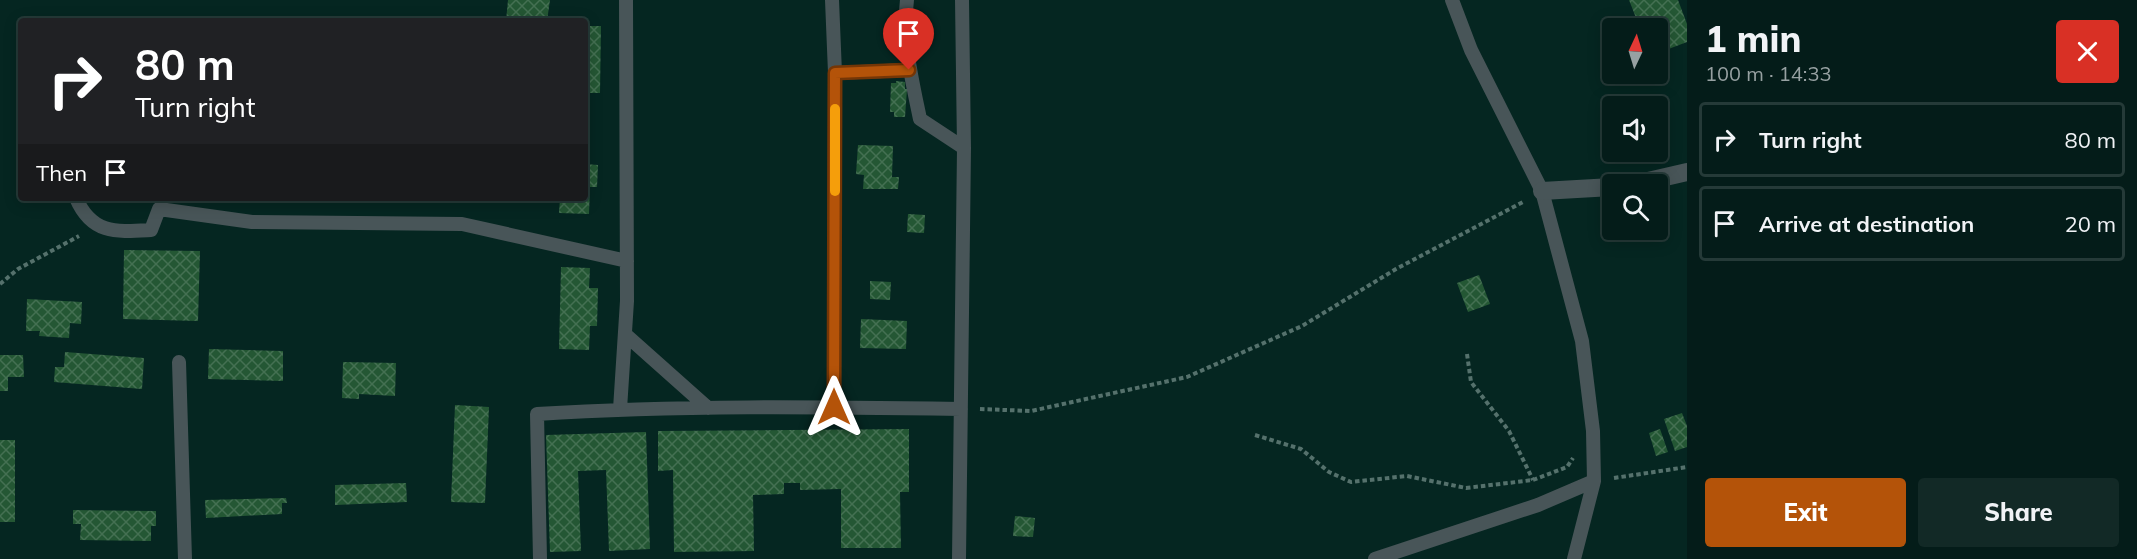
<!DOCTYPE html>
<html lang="en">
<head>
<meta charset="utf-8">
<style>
	body { margin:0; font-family:Mulish,sans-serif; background:#122926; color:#f1f3f6; height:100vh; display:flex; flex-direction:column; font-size:22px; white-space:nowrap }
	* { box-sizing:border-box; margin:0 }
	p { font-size:20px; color:#97a1a2 }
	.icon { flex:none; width:33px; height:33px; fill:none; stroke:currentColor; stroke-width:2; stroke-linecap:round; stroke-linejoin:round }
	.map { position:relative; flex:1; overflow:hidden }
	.drawer { display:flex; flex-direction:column; background:#041c19; width:450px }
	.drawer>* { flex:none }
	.hud { position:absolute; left:18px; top:18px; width:570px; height:183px; border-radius:6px; box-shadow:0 3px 15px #0003,0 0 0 2px #253a38; background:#202124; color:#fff; overflow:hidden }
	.needle { width:39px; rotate:4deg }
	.buttons { position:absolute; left:1602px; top:18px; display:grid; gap:12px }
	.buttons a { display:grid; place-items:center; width:66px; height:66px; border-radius:6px; background:#041c19; box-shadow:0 3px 15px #0003,0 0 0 2px #253a38; font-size:30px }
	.pin { position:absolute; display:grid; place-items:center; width:51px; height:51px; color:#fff; margin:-62px -26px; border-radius:50% 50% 50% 0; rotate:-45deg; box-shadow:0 0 6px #0007 }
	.pin .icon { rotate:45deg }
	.me { position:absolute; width:66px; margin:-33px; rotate:0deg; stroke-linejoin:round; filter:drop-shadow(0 0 4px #0008) }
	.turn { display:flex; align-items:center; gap:21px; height:126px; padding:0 18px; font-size:27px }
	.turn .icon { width:78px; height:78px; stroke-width:2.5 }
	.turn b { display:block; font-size:42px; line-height:51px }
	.then { display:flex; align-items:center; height:57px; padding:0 18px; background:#0003; gap:12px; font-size:22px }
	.round { display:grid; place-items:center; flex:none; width:63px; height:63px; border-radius:6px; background:#122926 }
	.headline { display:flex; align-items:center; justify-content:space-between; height:102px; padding:0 18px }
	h1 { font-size:36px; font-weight:800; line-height:45px }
	.cta { display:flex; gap:12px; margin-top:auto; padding:12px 18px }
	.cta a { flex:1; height:69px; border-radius:6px; background:#b45309; color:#fff; font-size:24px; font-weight:800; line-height:69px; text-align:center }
	.cta a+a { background:#122926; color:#f1f3f6 }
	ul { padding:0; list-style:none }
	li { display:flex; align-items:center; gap:18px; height:75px; margin:0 12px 9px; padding:0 6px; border:3px solid #253a38; border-radius:6px }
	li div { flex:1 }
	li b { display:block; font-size:22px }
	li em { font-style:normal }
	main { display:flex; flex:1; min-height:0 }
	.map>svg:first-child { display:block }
	.building { fill:url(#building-cross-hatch) }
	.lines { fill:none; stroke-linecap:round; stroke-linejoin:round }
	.path { stroke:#55716c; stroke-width:4; stroke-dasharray:4.5 3; stroke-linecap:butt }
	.lane { stroke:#485558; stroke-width:14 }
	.street { stroke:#485558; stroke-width:18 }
	.route-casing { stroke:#753606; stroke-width:15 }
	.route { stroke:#b45309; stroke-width:10 }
	.slow { stroke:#f59e0b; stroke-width:10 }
</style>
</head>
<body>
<main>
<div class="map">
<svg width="1687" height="559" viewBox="0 0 1687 559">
	<defs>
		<pattern id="building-cross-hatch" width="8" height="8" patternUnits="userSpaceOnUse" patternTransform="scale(1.5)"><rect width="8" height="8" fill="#245734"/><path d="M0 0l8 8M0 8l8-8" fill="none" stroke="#447052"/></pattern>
	</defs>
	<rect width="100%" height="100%" fill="#052621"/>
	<path class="building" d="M508,0H550L547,21H506Z
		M1629,0H1678L1687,24V42L1658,53V28H1640Z
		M585,26H601L600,93H585Z
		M896,81L905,82V89H907L905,117H894V112H890L891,83H896Z
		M858,145L893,146L892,177H899L898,189H863L864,175L856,174Z
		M585,164L598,165L597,187H590L589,214L559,213L560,198H585Z
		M908,214L925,215L924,233L907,232Z
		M124,250L200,251L198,321L123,319Z
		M561,267L590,268L589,288H598L597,326H590L589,350L559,349Z
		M1479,275L1490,304L1468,312L1457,283Z
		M870,281L891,282L890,300L870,299Z
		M27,299L82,302L81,324L70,323L69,338L39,336L40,331H26Z
		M861,319L907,321L906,349L860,348Z
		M209,349L283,351V381L208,379Z
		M65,352L144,358L142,389L54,382L55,367H64Z
		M0,355H23L24,377H8V391H0Z
		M343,362L396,363L395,396L359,394V399L342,398Z
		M455,405L489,407L485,503L451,502Z
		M1682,413L1687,426V447L1675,451L1664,419Z
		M909,429V492H900L901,548H841V489L800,490V483H784V494L753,495L754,551L674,552L673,470L658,471V431Z
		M1660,429L1668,452L1656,456L1649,433Z
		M646,432L650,549L609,551L606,470L578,471L581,551L550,552L546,435Z
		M0,440H15V522H0Z
		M406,483L407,502L335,505V485Z
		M286,498L287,503H282V514L206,518L205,500Z
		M73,510L156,511V526H151V541L80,540L81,524H73Z
		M1015,516L1035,518L1033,537L1013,536Z"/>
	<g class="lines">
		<path class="path" d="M0,284L18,269L79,236
			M1467,354L1471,382L1509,431L1533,480
			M980,409L1031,411L1187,377L1302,326L1396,269L1523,202
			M1255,435L1301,449L1329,472L1351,482L1407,476L1466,488L1533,480L1567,467L1573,458
			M1614,478L1687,467"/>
		<path class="lane" d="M832,0L835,73L834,407
			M907,0C902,40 912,80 920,119L964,148
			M1452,0L1471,50L1542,191L1582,341L1593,431L1594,481L1574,559
			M835,73L909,70
			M76,198C92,235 117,232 151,230L159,209L252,222L462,224L627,261
			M626,335L708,408
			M179,362L185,559
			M620,409L627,301L626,0
			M540,559L537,414C678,405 820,407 961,409
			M959,559L964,148L962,0
			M1375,559L1538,505L1594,481"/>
		<path class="street" d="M1635,184L1687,172
			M1542,191L1612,187"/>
	</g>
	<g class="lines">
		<defs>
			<path id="route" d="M834,407L835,73L909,70"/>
		</defs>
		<use href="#route" class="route-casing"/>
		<use href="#route" class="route"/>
		<path class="slow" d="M835,191V109"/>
	</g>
</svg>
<div class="buttons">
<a><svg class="needle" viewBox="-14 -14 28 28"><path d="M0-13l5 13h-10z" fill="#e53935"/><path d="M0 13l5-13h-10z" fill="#97a1a2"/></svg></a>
<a><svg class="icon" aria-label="sound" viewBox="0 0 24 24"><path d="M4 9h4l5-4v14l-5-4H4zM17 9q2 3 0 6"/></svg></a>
<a><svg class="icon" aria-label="search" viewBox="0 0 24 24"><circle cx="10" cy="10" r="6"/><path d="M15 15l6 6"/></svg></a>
</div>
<div class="pin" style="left:909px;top:70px;background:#d93025"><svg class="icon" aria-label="arrive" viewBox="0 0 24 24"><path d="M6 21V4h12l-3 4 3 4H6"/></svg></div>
<svg class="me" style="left:834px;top:407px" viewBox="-20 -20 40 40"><path d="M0-17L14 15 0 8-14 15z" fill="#b45309" stroke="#fff" stroke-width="4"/></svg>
<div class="hud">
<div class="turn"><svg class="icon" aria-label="right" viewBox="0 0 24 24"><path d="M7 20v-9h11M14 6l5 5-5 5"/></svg><div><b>80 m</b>Turn right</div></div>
<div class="then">Then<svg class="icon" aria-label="arrive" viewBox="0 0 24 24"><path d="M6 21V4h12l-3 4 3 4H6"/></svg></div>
</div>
</div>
<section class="drawer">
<div class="headline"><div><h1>1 min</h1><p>100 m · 14:33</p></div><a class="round" style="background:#d93025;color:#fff"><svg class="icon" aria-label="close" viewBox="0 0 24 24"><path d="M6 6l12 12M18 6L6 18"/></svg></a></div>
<ul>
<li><svg class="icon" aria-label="right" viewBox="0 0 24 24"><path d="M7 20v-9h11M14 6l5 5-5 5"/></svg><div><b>Turn right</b></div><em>80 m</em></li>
<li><svg class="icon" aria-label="arrive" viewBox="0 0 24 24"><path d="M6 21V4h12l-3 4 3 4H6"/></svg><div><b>Arrive at destination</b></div><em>20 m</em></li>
</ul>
<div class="cta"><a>Exit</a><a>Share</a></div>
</section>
</main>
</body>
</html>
